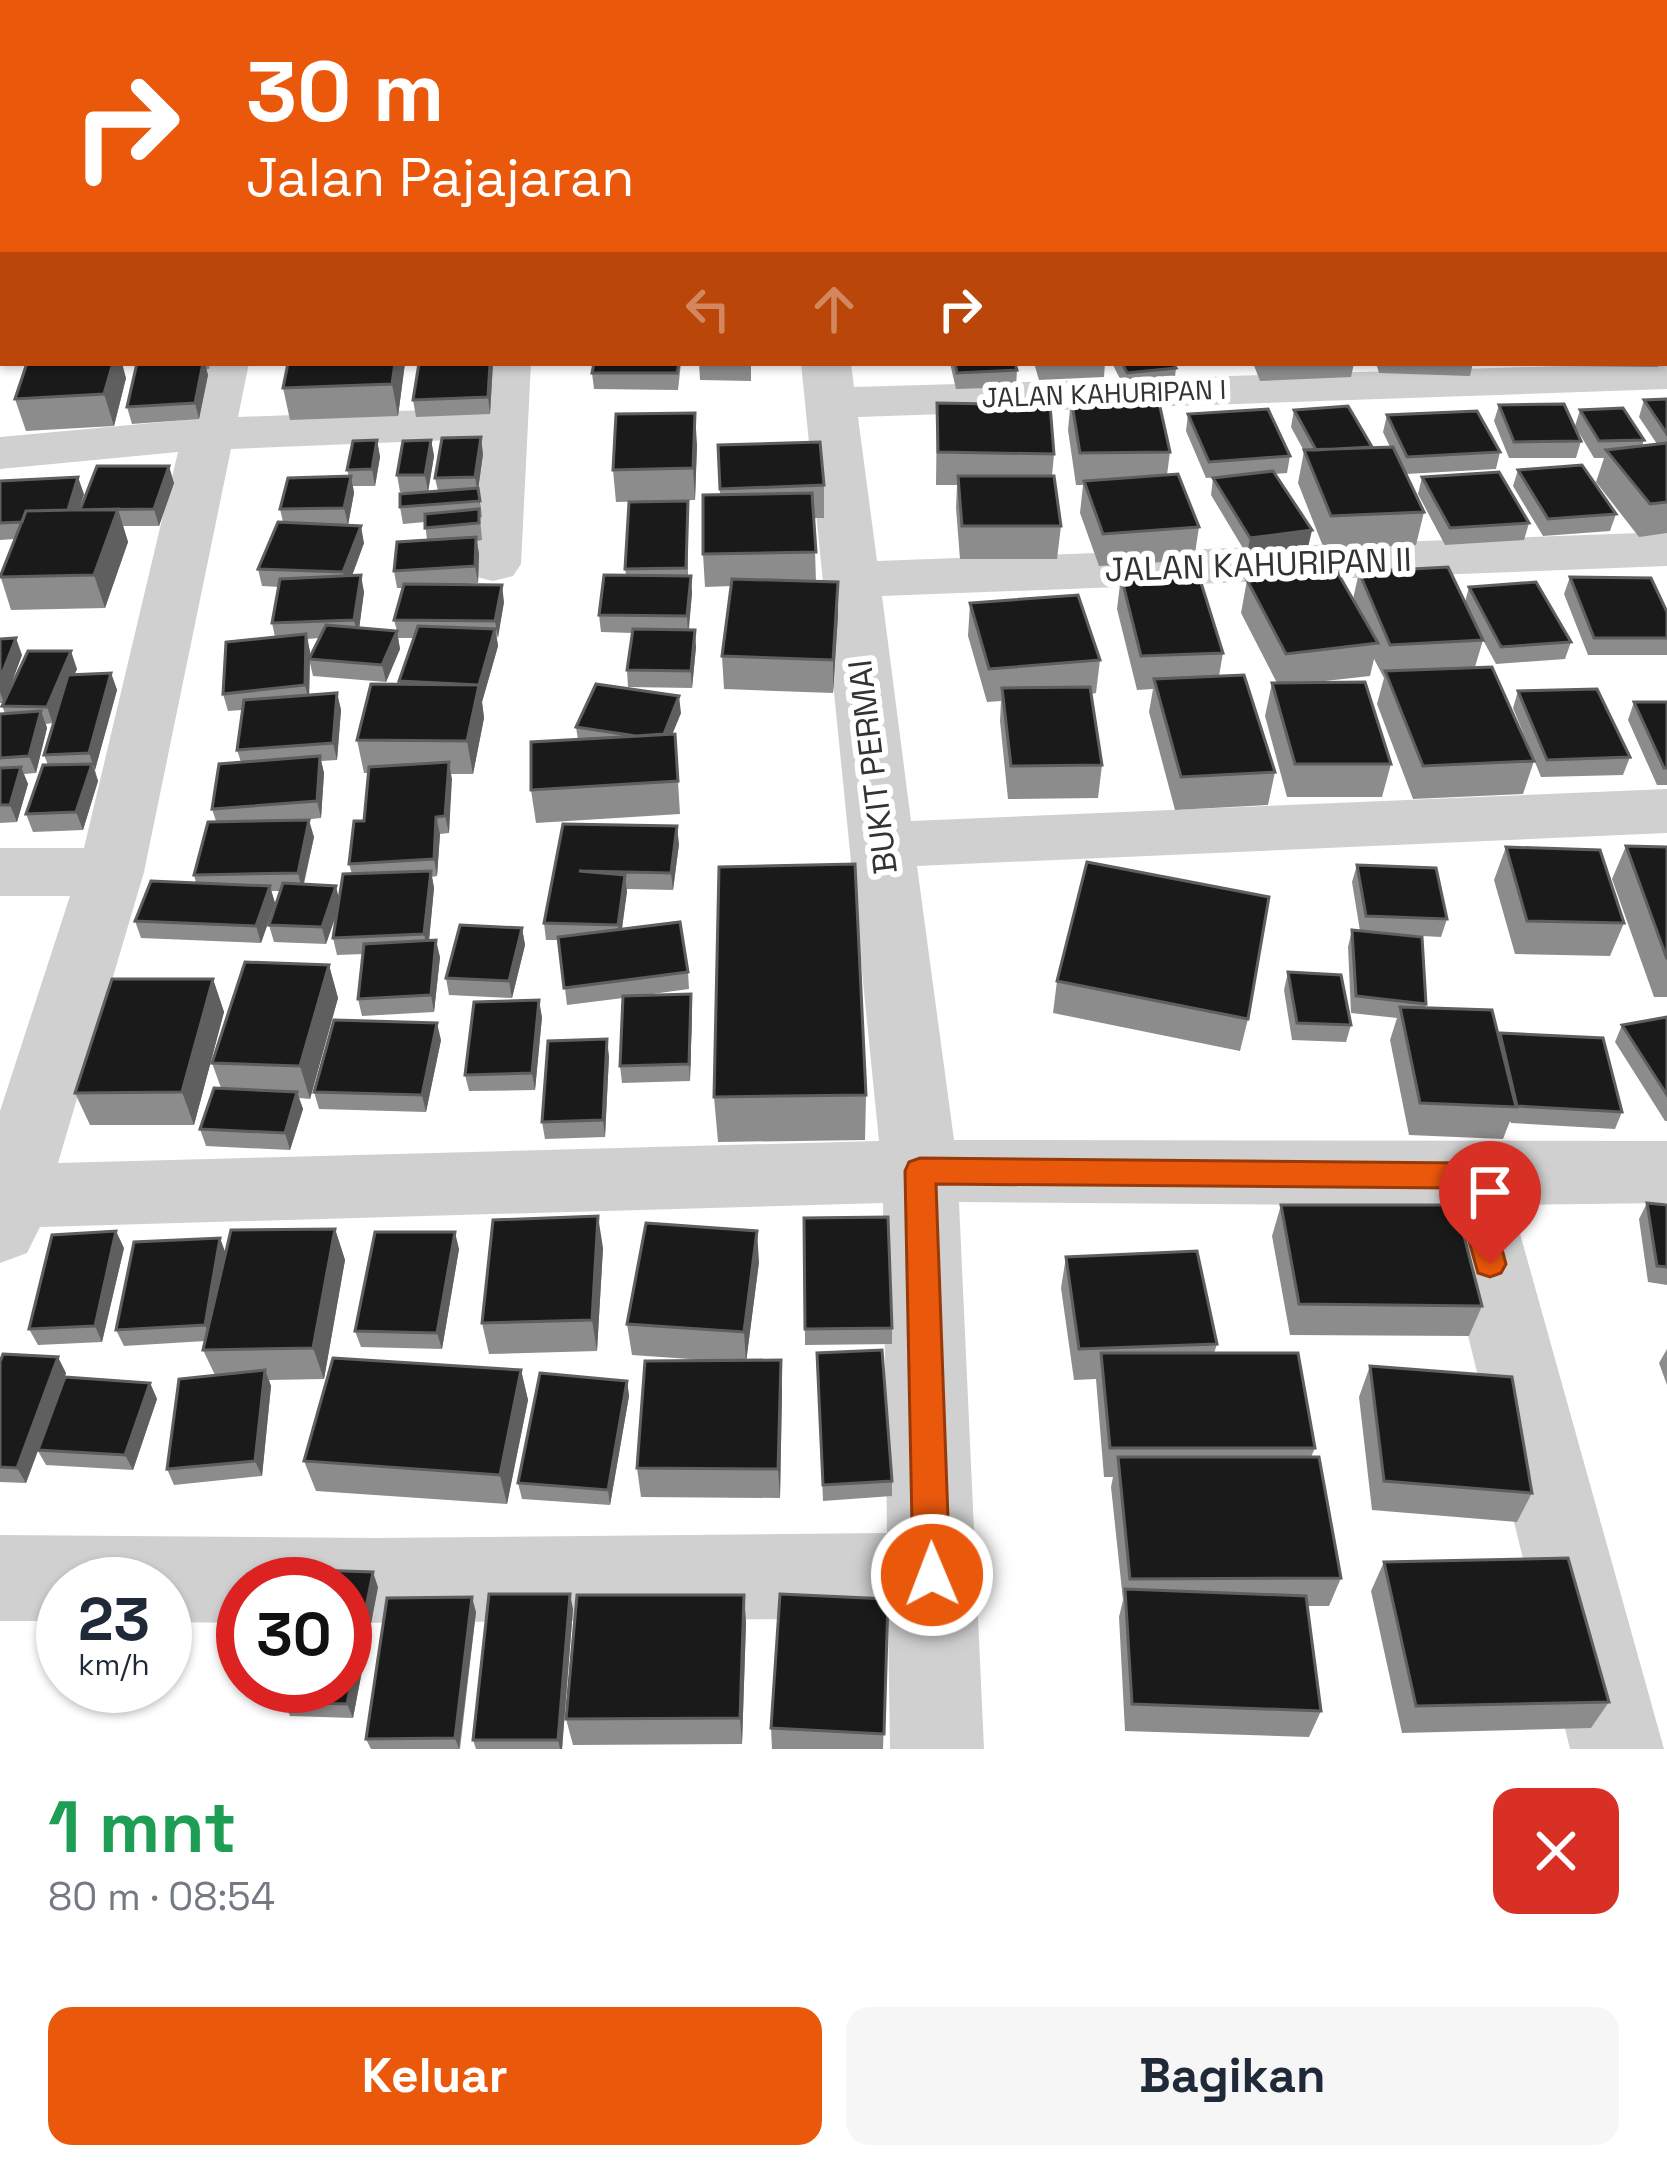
<!DOCTYPE html>
<html lang="id">
<head>
<meta charset="utf-8">
<style>
	body { margin:0; font-family:"Space Grotesk",sans-serif; background:#f6f6f7; color:#1f2937; height:100vh; display:flex; flex-direction:column; font-size:45px; white-space:nowrap }
	* { box-sizing:border-box; margin:0 }
	p { font-size:39px; color:#747a83 }
	.icon { flex:none; width:66px; height:66px; fill:none; stroke:currentColor; stroke-width:2; stroke-linecap:round; stroke-linejoin:round }
	.map { position:relative; height:1749px; overflow:hidden }
	.drawer { display:flex; flex-direction:column; background:#fff; flex:1 }
	.drawer>* { flex:none }
	.hud { position:absolute; left:0px; top:0px; width:1668px; height:366px; box-shadow:0 3px 9px #0004; background:#ea580c; color:#fff; overflow:hidden }
	.speed { position:absolute; left:36px; top:1557px; display:flex; gap:24px; font-size:60px; font-weight:700; text-align:center }
	.speed>* { display:grid; place-content:center; width:156px; height:156px; border-radius:50%; background:#fff; box-shadow:0 3px 9px #0004; line-height:1 }
	.speed small { font-size:30px; font-weight:400 }
	.speed .limit { border:18px solid #d22; background:#fff; color:#111 }
	.pin { position:absolute; display:grid; place-items:center; width:102px; height:102px; color:#fff; margin:-123px -51px; border-radius:50% 50% 50% 0; rotate:-45deg; box-shadow:0 0 12px #0007 }
	.pin .icon { rotate:45deg }
	.me { position:absolute; width:132px; margin:-66px; rotate:359deg; stroke-linejoin:round; filter:drop-shadow(0 0 9px #0008) }
	.turn { display:flex; align-items:center; gap:42px; height:252px; padding:0 48px; font-size:54px }
	.turn .icon { width:156px; height:156px; stroke-width:2.5 }
	.turn b { display:block; font-size:84px; line-height:102px }
	.lanes { display:flex; align-items:center; height:114px; padding:0 48px; background:#0003; justify-content:center; gap:60px; direction:ltr }
	.lanes .off { opacity:.35 }
	.round { display:grid; place-items:center; flex:none; width:126px; height:126px; border-radius:24px; background:#f6f6f7 }
	.head { display:flex; align-items:center; justify-content:space-between; height:204px; padding:0 48px }
	h1 { font-size:72px; font-weight:600; line-height:90px; color:#1e9e55 }
	.cta { display:flex; gap:24px; margin-top:auto; padding:24px 48px }
	.cta a { flex:1; height:138px; border-radius:24px; background:#ea580c; color:#fff; font-size:48px; font-weight:600; line-height:138px; text-align:center }
	.cta a+a { background:#f6f6f7; color:#1f2937 }
	.map>svg:first-child { display:block }
	.lines { fill:none; stroke-linecap:round; stroke-linejoin:round }
	.minor { fill:#d0d0d0; fill-rule:evenodd }
	.wall { fill:#8c8c8c; fill-rule:evenodd }
	.shaded-wall { fill:#5f5f5f }
	.building { fill:#1a1a1a; stroke:#5f5f5f; stroke-width:3 }
	.route { fill:#ea580c; stroke:#983908; stroke-width:3 }
	.labels { text-anchor:middle; stroke-width:12; stroke-linejoin:round; paint-order:stroke }
	.far-street-label { font-size:27px; fill:#333; stroke:#fff }
	.street-label { font-size:33px; fill:#333; stroke:#fff }
</style>
</head>
<body>
<div class="map">
<svg width="1667" height="1749" viewBox="0 0 1667 1749">
	<rect width="100%" height="100%" fill="#fff"/>
	<g class="lines">
		<path class="minor" d="M723,0H761L763,3H725Z
			M1665,5L1667,6V31L1665,30Z
			M1665,77H1667V101H1665Z
			M1665,145L1667,146V173H1665Z
			M3,171V197L0,198V172Z
			M3,244V280L0,281V245Z
			M1667,359V389L858,417L877,561L1667,532V566L882,596L911,821L1667,789V833L917,866L954,1140L1667,1141V1203L1512,1205L1664,1749H1570L1436,1206L959,1202L984,1749H890L888,1618L345,1623V1584H243V1623L165,1622V1584H63V1621H0V1535L376,1538L887,1533L883,1203L40,1227L27,1253L0,1263V1111L70,896H0V848H84L178,452L0,469V437L185,420L199,363H249L238,417L477,408L481,363H531L521,564L513,576L493,581L473,576L465,564L475,439L231,449L144,872L58,1163L879,1141L801,363H851L854,387L1665,363Z"/>
	</g>
	<path class="wall" d="M918,0H1031V3H920Z
		M1282,0L1339,1L1563,0L1562,2L1554,3H1281Z
		M1570,0H1651L1650,3H1574Z
		M3,19V180H0V20Z
		M1665,160L1667,162V300H1665Z
		M137,363H210L209,369H206L208,375L199,419L132,424L127,407Z
		M405,363L398,416L290,420L283,388Z
		M493,363L490,414L416,417L413,400Z
		M594,363H681L678,390L594,389L592,373Z
		M699,363H751V381L700,380Z
		M950,363H1015L1017,370L1016,387L956,389Z
		M1034,363H1105L1104,377L1039,380Z
		M1112,363H1173L1176,368L1174,385L1125,389Z
		M1253,363H1354L1351,377L1260,381Z
		M1376,363H1473L1470,376L1379,373Z
		M1569,363H1659L1658,367L1570,366Z
		M126,378L114,426L26,431L15,399Z
		M1071,398L1170,452L1167,475L1199,527L1194,560L1099,566L1080,513L1083,485H1076L1068,430Z
		M1667,399V533L1639,537L1596,482L1604,458H1594L1575,426L1580,410L1644,440L1642,446L1657,444L1639,417L1644,400Z
		M937,403L1054,454L1052,476L1061,526L1057,559H960L956,508L957,485H936Z
		M1499,405L1581,441L1576,458H1509L1494,421Z
		M1294,410L1372,447H1390L1383,432L1387,415L1500,452L1496,469L1406,474L1424,512L1416,545L1324,549L1298,483L1304,451L1291,427Z
		M1188,414L1290,456L1287,473L1275,474L1312,530L1308,547L1247,555L1211,495L1213,478L1221,477L1206,478L1186,431Z
		M377,440L380,457L375,486H353L354,493L348,525L364,543L352,576L364,592L359,628L397,631L394,620L403,588H397L394,571L427,540L425,522L403,524L400,507L423,492H400L397,475L431,440L434,456L428,492L438,491L435,478L483,454L478,490L482,517L480,518L482,540L477,541L479,554L478,583L451,585L504,602L497,638L498,646L482,702L484,718L473,774H451L449,833L440,834L437,876L432,877L434,888L429,940L440,957L434,1012L362,1016L358,999L363,954L337,955L333,938L337,913L326,944L274,942L269,925L280,891H271L275,903L261,943L141,938L135,921L196,883L194,875L216,821L212,809L241,762L237,750L242,710L228,711L223,694L275,637L272,623L279,587L262,586L258,569L283,522L280,509L349,476L347,470ZM319,638L310,657L308,639ZM398,638H414L399,681L400,684L357,740L364,773H368L364,821L349,864L352,874L339,899L304,884L314,837L302,820L321,818L324,773L321,761L337,760L341,710L337,693L309,695L310,663L313,676L386,682L400,649Z
		M697,445L695,500L616,502L613,470Z
		M718,445L824,485V518H814L816,582L838,615L833,693L724,689L722,656L731,586L705,587L703,554L720,494Z
		M1518,470L1616,514L1610,531L1543,536L1513,486Z
		M1422,477L1529,523L1524,540L1445,545L1418,494Z
		M0,481L84,494L79,510L174,483L159,526H123L128,542L105,608L11,610L0,575L15,539L0,540Z
		M688,501V576L692,593L689,630L696,647L692,688L628,687L627,670L632,633L601,632L599,615L626,575L625,569Z
		M1359,572L1465,602L1469,587L1571,642L1565,659L1496,664L1483,640L1475,667L1534,761L1523,794L1413,799L1377,704L1384,678L1374,659L1370,676L1316,682L1391,764L1382,797H1287L1265,716L1272,683H1277L1241,613L1247,580L1353,599Z
		M1121,576L1223,653L1219,676L1275,772L1268,805L1175,810L1149,712L1153,689L1137,690L1117,609Z
		M1570,577L1667,612V655H1588L1564,594Z
		M970,603L1100,660L1096,693L1091,694L1102,765L1098,798L1008,799L1000,721L1001,701L987,702L968,636Z
		M0,639L22,655L6,698L77,669L74,675L111,673L117,690L95,770L98,781L83,830L33,832L26,814L48,765L44,755L53,723L46,724L47,728L36,773L24,774L28,784L17,822L0,823V714L5,713L2,706L4,703H0Z
		M1518,691L1630,757L1623,775L1541,777L1513,708Z
		M1634,702H1667V785H1657L1628,720Z
		M681,713L672,734H675L680,814L536,823L531,790L578,740L576,727Z
		M563,824L679,844L673,890L627,889L622,929L688,972L689,989L637,996L692,1011L690,1081L622,1083L620,1066L623,998L567,1005L559,940H546L544,923Z
		M1626,846L1667,847V997H1654L1612,879Z
		M1506,847L1624,923L1610,956L1515,954L1494,880Z
		M1357,865L1447,919L1441,937L1404,935L1426,1004L1425,1008L1498,1036L1500,1033L1622,1112L1615,1129L1511,1123L1510,1121L1503,1139L1409,1135L1390,1040L1397,1018L1351,1013L1348,947L1352,930L1360,931L1352,882Z
		M522,928L525,945L512,998L449,995L446,978Z
		M329,965L338,998L310,1099L299,1098L303,1109L290,1150L206,1146L200,1129L221,1088L212,1063Z
		M1288,972L1351,1025L1346,1042L1292,1040L1284,990Z
		M213,979L224,1012L194,1125H90L75,1093Z
		M1057,981L1248,1019L1240,1051L1053,1013Z
		M542,1017L535,1090L469,1091L465,1075Z
		M1667,1017V1121H1665L1615,1042L1622,1025Z
		M441,1040L426,1112L319,1109L314,1092Z
		M609,1056L605,1137L545,1139L542,1122Z
		M866,1095L865,1140L718,1142L714,1097Z
		M1647,1203L1667,1205V1285L1648,1282L1639,1219Z
		M1281,1205L1482,1306L1469,1336L1290,1335L1272,1236Z
		M804,1218L892,1328V1344L805,1345Z
		M335,1229L345,1260L324,1379L269,1380L271,1386L262,1476L174,1485L167,1469L215,1375L203,1350L205,1341L124,1346L116,1330L226,1252Z
		M124,1248L102,1342L38,1345L29,1329Z
		M603,1248L597,1351L489,1354L482,1323Z
		M459,1249L442,1349L361,1347L355,1331Z
		M1066,1257L1217,1344L1214,1353L1315,1448L1311,1457L1341,1578L1329,1606H1307L1321,1711L1309,1737L1125,1731L1119,1617L1123,1600L1111,1487L1113,1477H1104L1096,1379L1074,1380L1061,1288Z
		M759,1262L746,1361L782,1391L780,1498L641,1497L637,1468L718,1361L632,1355L627,1324Z
		M1667,1349V1385L1659,1363Z
		M817,1353L892,1481V1496L823,1501Z
		M0,1362L66,1373L62,1386L150,1383L157,1399L133,1470L46,1465L38,1451L26,1483L0,1482Z
		M1370,1366L1532,1493L1517,1522L1372,1510L1359,1397Z
		M521,1370L528,1400L507,1504L316,1491L304,1461Z
		M627,1381L629,1396L610,1505L522,1499L518,1483Z
		M1384,1562L1609,1702L1591,1728L1402,1733L1371,1591Z
		M378,1587L353,1718L290,1716L284,1702Z
		M744,1595L746,1623L742,1744L573,1745L566,1719Z
		M888,1599L883,1749H772L771,1728Z
		M573,1609L562,1749H476L473,1740Z
		M476,1612L460,1749H371L366,1739Z"/>
	<path class="shaded-wall" d="M119,0H197V3H120Z
		M205,0H267L268,3H205Z
		M433,0H509V3H406Z
		M638,0H676V3H638Z
		M939,0H1031V3H939Z
		M1043,0H1102V3H1042Z
		M1505,0H1563L1562,2L1554,3H1494Z
		M1598,0H1651L1650,3H1597Z
		M3,163V180H0V164Z
		M3,207V230L0,235V212Z
		M113,363H122L126,378L114,426L104,394Z
		M203,363H205L208,375L199,419L195,403Z
		M395,363H405L398,416L392,384Z
		M490,363H493L490,414L488,397Z
		M695,413L697,445L695,500L693,468Z
		M481,437L483,454L478,490L482,517L475,477Z
		M377,440L380,457L375,486L372,469Z
		M431,440L434,456L428,492L425,475Z
		M169,466L174,483L159,526L154,509Z
		M351,476L354,493L348,525L344,508Z
		M78,477L84,494L70,537L65,520Z
		M118,509L128,542L105,608L94,575Z
		M361,526L364,543L347,589L343,572Z
		M1312,530L1308,547L1247,555L1250,538Z
		M476,537L479,554L478,583L475,566Z
		M361,575L364,592L358,637L354,620Z
		M691,576L692,593L688,633L687,616Z
		M838,582V615L833,693V660Z
		M502,585L504,602L498,638L495,621Z
		M495,629L498,646L482,702L484,718L473,774L467,741L479,685Z
		M695,630L696,647L692,688L691,671Z
		M397,631L400,649L386,682L382,665Z
		M306,634L310,651L309,702L305,685Z
		M16,638L22,655L4,703L0,692V679Z
		M71,651L77,669L53,724L47,707Z
		M111,673L117,690L95,770L89,753Z
		M337,693L341,710L337,760L333,743Z
		M679,696L681,713L663,757L661,740Z
		M41,711L47,728L36,773L29,756Z
		M320,756L324,773L321,818L317,801Z
		M449,762L452,779L449,833L445,816Z
		M92,764L98,781L83,830L76,812Z
		M21,767L28,784L17,822L10,805Z
		M436,817L440,834L437,876L434,859Z
		M309,820L314,837L302,890L298,873Z
		M677,826L679,844L673,890L671,873Z
		M431,871L434,888L428,951L424,934Z
		M625,875L627,892L620,942L618,925Z
		M270,886L275,903L261,943L256,926Z
		M336,886L340,903L326,944L322,927Z
		M522,928L525,945L512,998L509,981Z
		M436,940L440,957L434,1012L431,995Z
		M329,965L338,998L310,1099L300,1066Z
		M213,979L224,1012L194,1125L182,1092Z
		M691,994L692,1011L690,1081L689,1064Z
		M539,1000L542,1017L535,1090L532,1073Z
		M437,1023L441,1040L426,1112L422,1095Z
		M607,1039L609,1056L605,1137L603,1120Z
		M297,1092L303,1109L290,1150L285,1133Z
		M598,1216L603,1248L597,1351L592,1320Z
		M335,1229L345,1260L324,1379L313,1348Z
		M116,1231L124,1248L102,1342L95,1326Z
		M757,1231L759,1262L746,1363L744,1332Z
		M455,1232L459,1249L442,1349L437,1333Z
		M220,1238L226,1254L212,1341L205,1325Z
		M58,1357L66,1373L26,1483L17,1468Z
		M781,1360L782,1391L780,1498L778,1469Z
		M265,1370L271,1386L262,1476L255,1461Z
		M521,1370L528,1400L507,1504L500,1475Z
		M627,1381L629,1396L610,1505L608,1490Z
		M150,1383L157,1399L133,1470L125,1455Z
		M373,1572L378,1587L353,1718L347,1704Z
		M570,1594L573,1609L562,1749H560L558,1740Z
		M744,1595L746,1623L742,1744L740,1718Z
		M472,1597L476,1612L459,1749L455,1738Z"/>
	<path class="building" d="M236,0H433L406,3H236Z
		M519,0H610L611,3H520Z
		M701,0H730L731,3H673Z
		M837,0H912L916,3H833L831,1Z
		M1230,0H1267L1270,2L1235,3Z
		M1287,0H1338L1341,3H1291Z
		M1352,0H1434L1437,3H1356Z
		M1440,0H1504L1506,1L1444,3Z
		M3,19V42H0V20Z
		M1665,29H1667V56L1665,55Z
		M0,48H3V77H0Z
		M0,90H3V109L0,110Z
		M0,118H3V163L0,164Z
		M1665,180H1667V207L1665,208Z
		M1665,221H1667V251H1665Z
		M27,363H113L104,394L15,399Z
		M137,363H203L195,403L127,407Z
		M288,363H395L392,384L283,388Z
		M419,363H490L488,397L413,400Z
		M594,363H679L677,373H592Z
		M955,363H1015L1017,370L957,373Z
		M1122,363H1173L1176,368L1127,373Z
		M1071,398H1158L1170,452L1080,453Z
		M1667,399V434L1644,400Z
		M937,403L1050,405L1054,454L938,452Z
		M1564,404L1581,441L1514,442L1499,405Z
		M1348,406L1372,447L1316,450L1294,410Z
		M1623,408L1644,440L1599,441L1580,410Z
		M1268,409L1290,456L1209,462L1188,414Z
		M1477,411L1500,452L1407,457L1387,415Z
		M695,413L693,468L613,470L616,414Z
		M481,437L475,477L435,478L442,438Z
		M377,440L372,469L347,470L353,441Z
		M431,440L425,475H397L403,441Z
		M820,442L824,485L720,489L718,445Z
		M1667,443V502L1650,504L1606,450Z
		M1393,447L1424,512L1331,516L1304,450Z
		M1582,465L1616,514L1548,519L1518,470Z
		M97,466H169L154,509L80,510Z
		M1273,471L1312,530L1250,538L1213,478Z
		M1499,472L1529,523L1450,528L1422,477Z
		M1178,474L1199,527L1103,534L1084,481Z
		M351,476L344,508L280,509L288,478Z
		M958,476H1054L1061,526H962Z
		M78,477L68,510L26,511L22,522L0,523V481Z
		M478,488L480,501L400,507V494Z
		M812,493L816,552L703,554V495Z
		M688,501L686,568L625,569L629,502Z
		M118,509L94,575L0,577L26,511Z
		M479,509V523L425,528V514Z
		M278,522L361,526L343,572L258,569Z
		M476,537L475,566L394,571L397,542Z
		M1448,567L1483,640L1390,645L1359,572Z
		M1336,570L1378,643L1286,654L1247,580Z
		M1198,573L1223,653L1141,656L1121,576Z
		M361,575L354,620L272,623L280,579Z
		M604,575L691,576L687,616L599,615Z
		M1570,577L1651,578L1667,612V638H1594Z
		M732,579L838,582L833,660L722,656Z
		M1536,582L1571,642L1501,647L1469,587Z
		M404,584L502,585L495,621L394,620Z
		M1078,595L1100,660L989,669L970,603Z
		M326,625L397,631L382,665L309,659Z
		M418,626L495,629L479,685L399,681Z
		M633,629L695,630L691,671L627,670Z
		M306,634L305,685L223,694L226,642Z
		M16,638L0,679V639Z
		M28,651H71L47,707L2,706Z
		M1492,667L1534,761L1423,766L1385,671Z
		M111,673L89,753L44,755L68,675Z
		M1244,675L1275,772L1181,777L1154,679Z
		M1365,682L1391,764H1295L1272,683Z
		M371,684L479,685L467,741L357,740Z
		M596,684L679,696L664,734L636,736L576,727Z
		M1090,687L1102,765L1011,766L1002,688Z
		M1597,689L1630,757L1547,760L1518,691Z
		M337,693L333,743L237,750L244,700Z
		M1634,702H1667V768H1664Z
		M41,711L29,756L0,758V714Z
		M675,734L678,781L531,790V742Z
		M320,756L317,801L212,809L219,764Z
		M449,762L445,816L436,817L434,859L349,864L354,821H364L369,767Z
		M92,764L76,812L26,814L43,765Z
		M21,767L10,805H0V768Z
		M309,820L298,873L194,875L208,822Z
		M563,824L677,826L671,873L579,871L625,875L618,925L544,923Z
		M1626,846L1667,847V959Z
		M1506,847L1600,850L1624,923L1527,921Z
		M1087,862L1269,897L1248,1019L1057,981Z
		M855,864L866,1095L714,1097L719,867Z
		M1357,865L1436,868L1447,919L1366,916Z
		M431,871L424,934L333,938L343,874Z
		M151,881L270,886L256,926L135,921Z
		M283,883L336,886L322,927L269,925Z
		M680,922L688,972L564,988L558,937Z
		M460,925L522,928L509,981L446,978Z
		M1352,930L1422,937L1426,1004L1356,996Z
		M436,940L431,995L358,999L364,944Z
		M245,962L329,965L300,1066L212,1063Z
		M1288,972L1341,975L1351,1025L1297,1023Z
		M112,979H213L182,1092L75,1093Z
		M691,994L689,1064L620,1066L623,996Z
		M539,1000L532,1073L465,1075L474,1002Z
		M1400,1007L1492,1010L1516,1107L1420,1103Z
		M1667,1017V1095L1622,1025Z
		M334,1020L437,1023L422,1095L314,1092Z
		M1500,1033L1603,1038L1622,1112L1517,1106Z
		M607,1039L603,1120L542,1122L548,1041Z
		M214,1088L297,1092L285,1133L200,1129Z
		M1647,1203L1667,1205V1267L1657,1266Z
		M1281,1205H1456L1482,1306L1299,1304Z
		M598,1216L592,1320L482,1323L493,1220Z
		M888,1217L892,1328L805,1329L804,1218Z
		M646,1223L757,1231L744,1332L627,1324Z
		M335,1229L313,1348L203,1350L231,1230Z
		M116,1231L95,1326L29,1329L52,1235Z
		M375,1232H455L437,1333L355,1331Z
		M220,1238L205,1325L116,1330L134,1242Z
		M1197,1251L1217,1344L1079,1349L1066,1257Z
		M882,1350L892,1481L823,1485L817,1353Z
		M1101,1353H1298L1315,1448H1110Z
		M3,1354L58,1357L17,1468L0,1467V1362Z
		M333,1358L521,1370L500,1475L304,1461Z
		M781,1360L778,1469L637,1468L645,1361Z
		M1370,1366L1512,1377L1532,1493L1384,1481Z
		M265,1370L255,1461L167,1469L179,1379Z
		M540,1373L627,1381L608,1490L518,1483Z
		M65,1377L150,1383L125,1455L38,1450Z
		M1118,1457H1319L1341,1578L1130,1579Z
		M1568,1558L1609,1702L1416,1706L1384,1562Z
		M314,1570L373,1572L347,1704L284,1702L287,1686H345V1584H310Z
		M1125,1589L1306,1596L1321,1711L1132,1704Z
		M489,1594H570L558,1740H473Z
		M780,1594L888,1599L884,1734L771,1728Z
		M577,1595H744L740,1718L566,1719Z
		M472,1597L455,1738L366,1739L387,1598Z"/>
	<path class="route" d="M920,1158L1466,1163L1477,1166L1482,1175L1506,1264L1501,1273L1490,1277L1478,1273L1454,1188L936,1184L950,1575L944,1587L932,1592L919,1587L913,1575L905,1171L909,1162Z"/>
	<g class="labels">
		<g class="far-street-label">
			<text transform="translate(1104 394) rotate(-2)" y="9">JALAN KAHURIPAN I</text>
		</g>
		<g class="street-label">
			<text transform="translate(1258 564) rotate(-2)" y="12">JALAN KAHURIPAN II</text>
			<text transform="translate(872 767) rotate(-97)" y="12">BUKIT PERMAI</text>
		</g>
	</g>
</svg>
<div class="speed"><div>23<small>km/h</small></div><div class="limit">30</div></div>
<div class="pin" style="left:1490px;top:1264px;background:#d93025"><svg class="icon" aria-label="arrive" viewBox="0 0 24 24"><path d="M6 21V4h12l-3 4 3 4H6"/></svg></div>
<svg class="me" style="left:932px;top:1575px" viewBox="-20 -20 40 40"><circle r="17" fill="#ea580c" stroke="#fff" stroke-width="3"/><path d="M0-11L8 9 0 5-8 9z" fill="#fff"/></svg>
<div class="hud">
<div class="turn"><svg class="icon" aria-label="right" viewBox="0 0 24 24"><path d="M7 20v-9h11M14 6l5 5-5 5"/></svg><div><b>30 m</b>Jalan Pajajaran</div></div>
<div class="lanes"><svg class="icon off" aria-label="left" viewBox="0 0 24 24"><path d="M17 20v-9H6M10 6l-5 5 5 5"/></svg><svg class="icon off" aria-label="ahead" viewBox="0 0 24 24"><path d="M12 20V5M6 11l6-6 6 6"/></svg><svg class="icon" aria-label="right" viewBox="0 0 24 24"><path d="M7 20v-9h11M14 6l5 5-5 5"/></svg></div>
</div>
</div>
<section class="drawer">
<div class="head"><div><h1>1 mnt</h1><p>80 m · 08:54</p></div><a class="round" style="background:#d93025;color:#fff"><svg class="icon" aria-label="close" viewBox="0 0 24 24"><path d="M6 6l12 12M18 6L6 18"/></svg></a></div>
<div class="cta"><a>Keluar</a><a>Bagikan</a></div>
</section>
</body>
</html>
